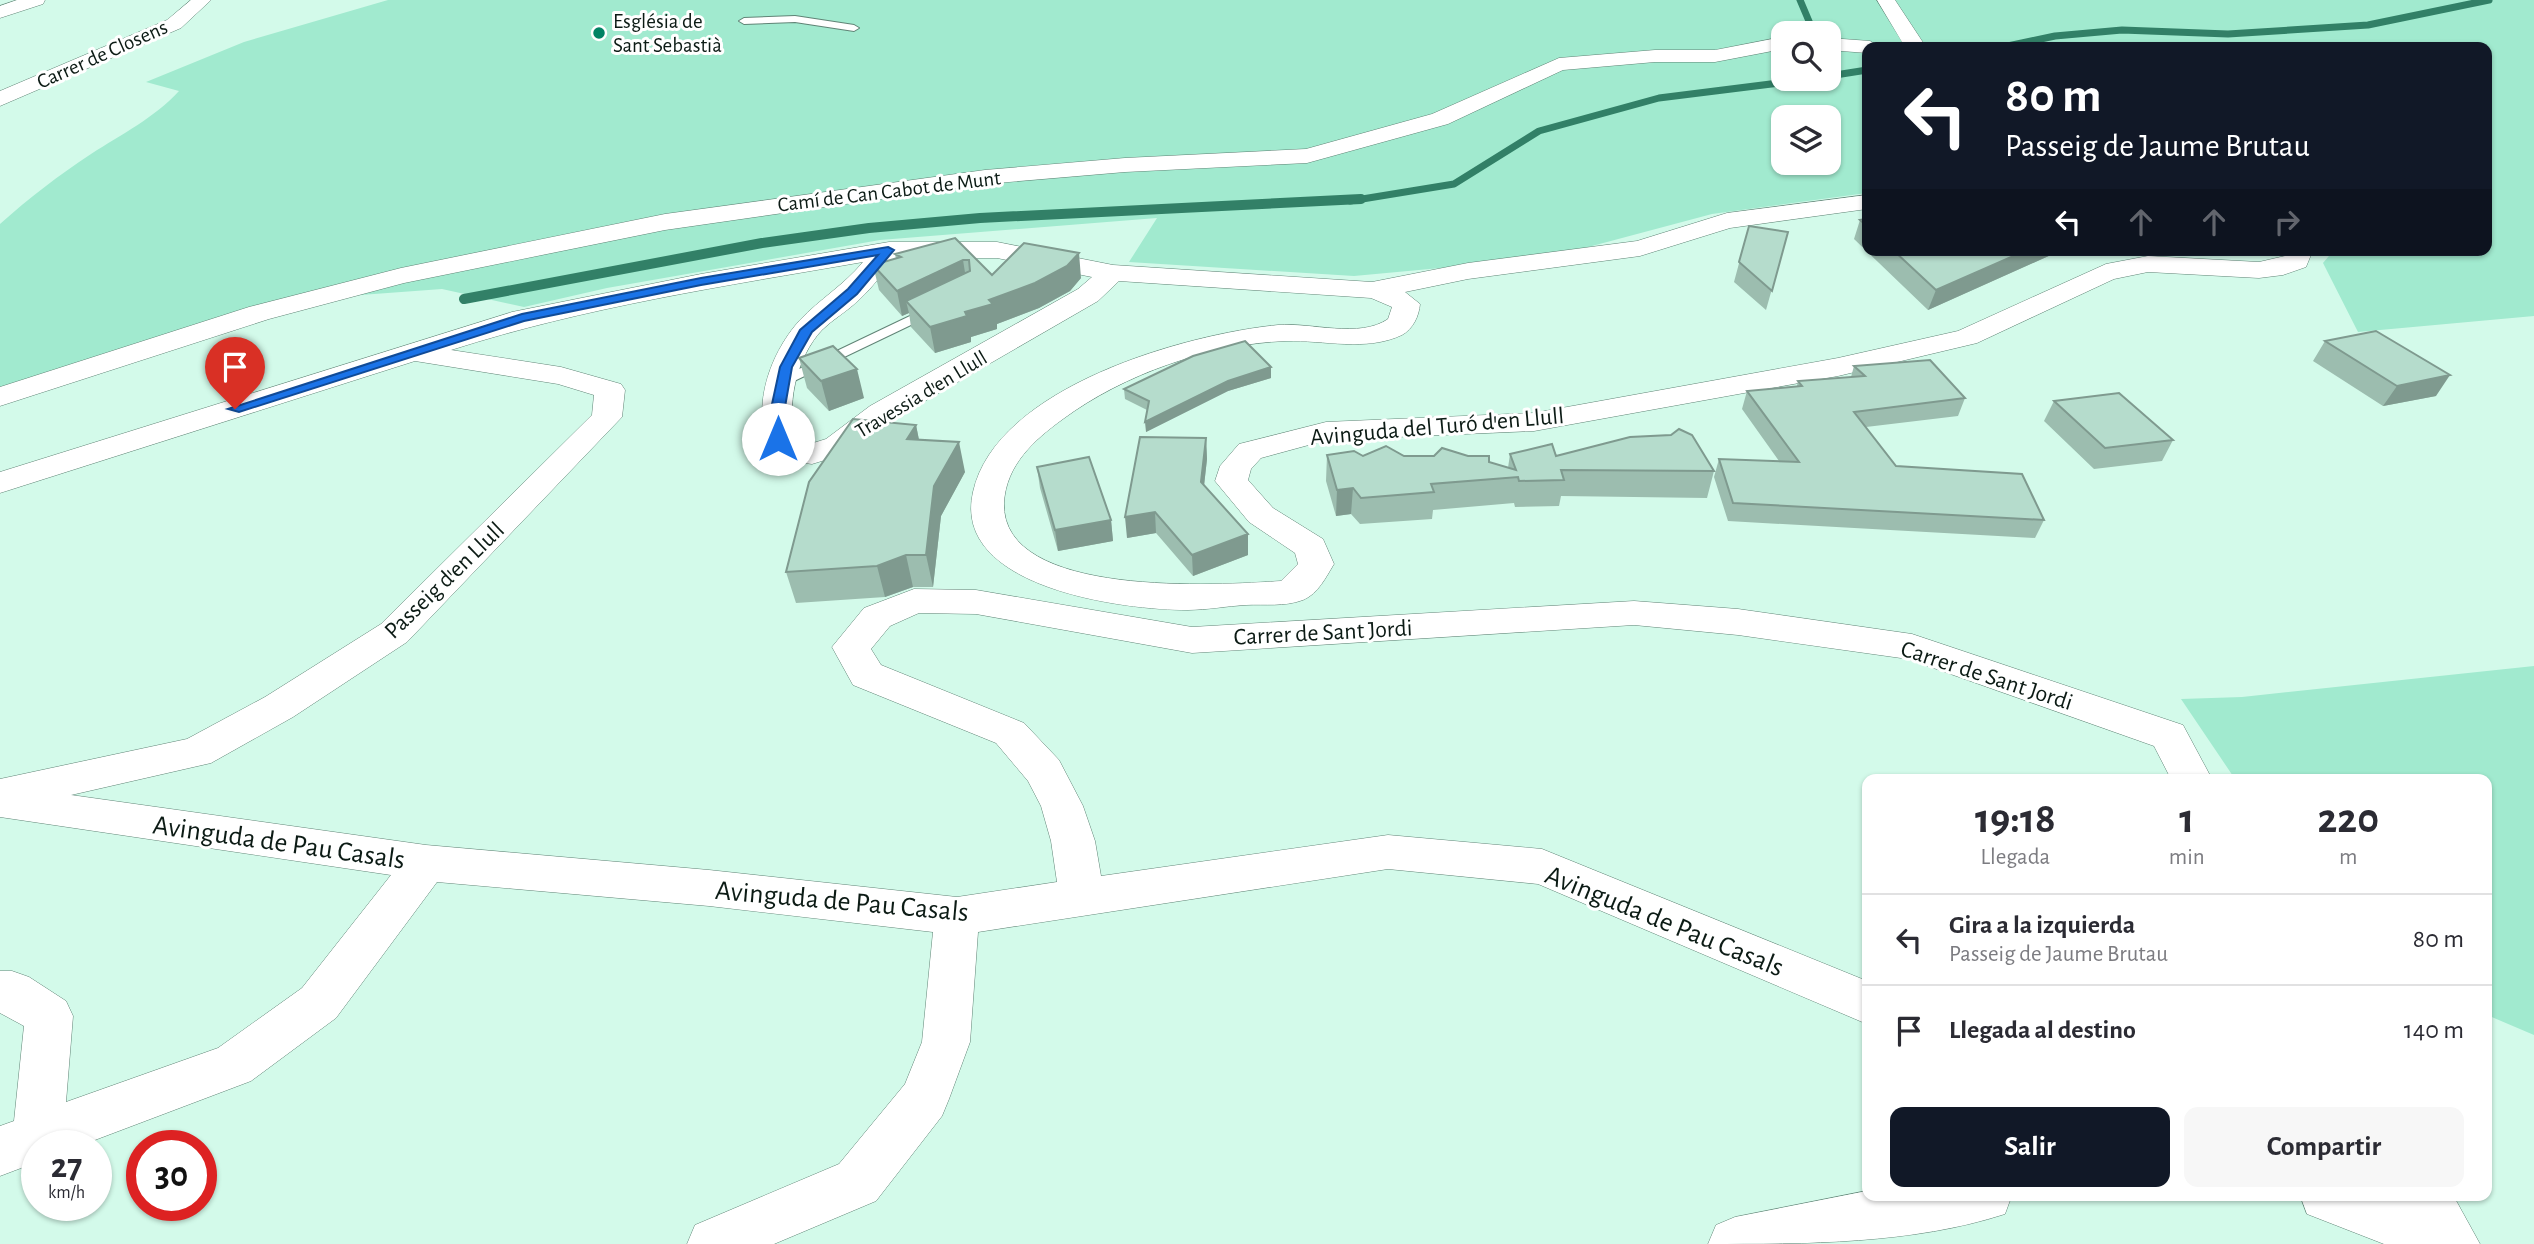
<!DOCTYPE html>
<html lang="es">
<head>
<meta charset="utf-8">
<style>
	body { margin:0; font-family:"Alegreya Sans",sans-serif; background:#f7f7f7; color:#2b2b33; height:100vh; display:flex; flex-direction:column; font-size:26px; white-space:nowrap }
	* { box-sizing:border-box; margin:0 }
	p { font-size:23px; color:#7c7c81 }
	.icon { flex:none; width:38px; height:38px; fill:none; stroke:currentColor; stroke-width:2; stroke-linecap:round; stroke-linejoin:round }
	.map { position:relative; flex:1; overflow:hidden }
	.sheet { position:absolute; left:1862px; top:774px; width:630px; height:427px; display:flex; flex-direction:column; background:#fff; border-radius:14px; box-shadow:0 2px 5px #0004 }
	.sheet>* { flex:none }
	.guide { position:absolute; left:1862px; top:42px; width:630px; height:214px; border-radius:14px; box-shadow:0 2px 5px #0004; background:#111827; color:#fff; overflow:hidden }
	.tools { position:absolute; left:1771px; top:21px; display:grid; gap:14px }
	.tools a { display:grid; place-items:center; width:70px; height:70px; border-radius:14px; background:#fff; box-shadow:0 2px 5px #0004; font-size:35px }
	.speed { position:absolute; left:21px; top:1130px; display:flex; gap:14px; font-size:35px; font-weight:700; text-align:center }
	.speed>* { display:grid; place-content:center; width:91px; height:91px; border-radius:50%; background:#fff; box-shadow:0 2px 5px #0004; line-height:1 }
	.speed small { font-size:18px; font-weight:400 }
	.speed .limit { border:10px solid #d22; background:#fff; color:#111 }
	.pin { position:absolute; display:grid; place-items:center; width:60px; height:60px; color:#fff; margin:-72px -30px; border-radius:50% 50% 50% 0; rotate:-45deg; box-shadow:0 0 7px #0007 }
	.pin .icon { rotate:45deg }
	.me { position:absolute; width:77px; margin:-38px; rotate:0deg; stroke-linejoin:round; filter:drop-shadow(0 0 5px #0008) }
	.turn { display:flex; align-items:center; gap:24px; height:147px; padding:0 28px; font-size:32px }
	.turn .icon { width:91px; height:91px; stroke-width:2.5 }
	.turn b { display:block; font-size:49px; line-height:60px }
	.lanes { display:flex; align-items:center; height:66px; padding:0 28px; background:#0003; justify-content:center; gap:35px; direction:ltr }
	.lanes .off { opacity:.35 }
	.eta { display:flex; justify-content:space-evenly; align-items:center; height:119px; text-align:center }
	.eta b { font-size:42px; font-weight:600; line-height:49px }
	.primary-button { display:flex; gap:14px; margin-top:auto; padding:14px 28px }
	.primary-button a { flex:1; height:80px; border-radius:14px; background:#111827; color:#fff; font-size:28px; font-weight:600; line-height:80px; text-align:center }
	.primary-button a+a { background:#f7f7f7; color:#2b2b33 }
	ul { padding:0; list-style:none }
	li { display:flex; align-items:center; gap:21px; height:91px; padding:0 28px; border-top:2px solid #e1e1e2 }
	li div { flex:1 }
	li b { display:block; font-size:26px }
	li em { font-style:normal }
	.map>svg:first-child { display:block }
	.green { fill:#a1eacf; fill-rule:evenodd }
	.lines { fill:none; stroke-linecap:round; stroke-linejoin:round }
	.stream-far1 { stroke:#328067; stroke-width:7 }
	.stream { stroke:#328067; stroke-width:10 }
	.service-casing { stroke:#608476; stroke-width:2 }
	.minor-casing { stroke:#608476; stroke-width:1 }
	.service { fill:#fff; fill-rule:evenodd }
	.minor { fill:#fff; fill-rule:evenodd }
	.wall { fill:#9cbdaf }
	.shaded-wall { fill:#7f9a8f }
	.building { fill:#b5dccc; stroke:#7f9a8f; stroke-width:2 }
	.route { fill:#1a73e8; stroke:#114b97; stroke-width:2 }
	.poi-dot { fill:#018364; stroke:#fff; stroke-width:2.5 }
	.labels { text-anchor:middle; stroke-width:6; stroke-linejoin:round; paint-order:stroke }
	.far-poi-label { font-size:21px; fill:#0c1b15; stroke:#fff; text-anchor:start }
	.far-street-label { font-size:21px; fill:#0c1b15; stroke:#fff }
	.street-label { font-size:24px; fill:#0c1b15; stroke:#fff }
	.near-street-label { font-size:28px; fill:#0c1b15; stroke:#fff }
</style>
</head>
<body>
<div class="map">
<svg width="2534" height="1244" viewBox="0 0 2534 1244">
	<rect width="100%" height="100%" fill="#d3faea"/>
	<path class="green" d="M388,0H2534V316L2358,332L2323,263L2334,250H2487V47H1867V193L1712,214L1577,250L1462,266L1354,276L1129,262L1157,218L880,240L607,288L524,307L442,289L347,296L0,395V224C29,198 59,175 91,154C122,134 154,118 179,91L146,82L244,42ZM1783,33H1829V79H1783ZM1783,117H1829V163H1783Z
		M2534,666V1035L2487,1015V779H2235L2181,699L2242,697Z"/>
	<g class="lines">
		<path class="stream-far1" d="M1800,0L1814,33
			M2003,47L2055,36L2122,30L2228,34L2368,25L2489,0
			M1829,76L1867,70
			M1350,201L1454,184L1539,131L1659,98L1811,79"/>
		<path class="stream" d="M464,299L762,243L869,228L980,218L1361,199"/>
		<defs>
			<path id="service" d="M795,16L854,25L859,28L854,31L795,22L744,24L739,21L744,18Z
				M933,305L940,309L938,312L790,383H778L776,380Z"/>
			<path id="minor" d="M17,0H45L43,4L0,18V6Z
				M191,0H211L181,28L0,106V91L167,20Z
				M1877,0H1895L1924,44L1922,47H1897L1902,42Z
				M1783,37V49L1715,62H1655L1563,70L1448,124L1307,163L1125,172L985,184L665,230L404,283L269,319L0,406V387L249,307L401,268L665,214L985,170L1125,158L1306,149L1432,114L1559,58L1655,50H1715Z
				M1829,38L1870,41L1880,47H1867V53L1829,50Z
				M1867,195V209L1730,228L1640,256L1468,279L1405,292L1420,304C1419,316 1413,329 1402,335C1366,352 1324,340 1286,341C1210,344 1124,374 1063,419C1034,440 1006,465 1004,503C1001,599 1221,585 1281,581L1298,564L1295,553L1249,522L1215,481L1220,466L1239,444L1326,422L1534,413L1838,358L1958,331L2106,264L2148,256L2259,262L2285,256L2287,250H2313L2306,267L2283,275L2259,278L2148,272L2114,279L1977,343L1838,376L1534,431L1327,440L1261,458L1251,469L1248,480L1273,508L1323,539L1334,564C1326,577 1318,594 1303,600C1284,607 1265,604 1246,605C1226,606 1207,610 1188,610C1124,610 951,588 973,492C996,387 1186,334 1278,325C1311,322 1359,339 1388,319L1392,307L1371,298L1119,281L1098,301L892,420L848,453L812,464L776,459C747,417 768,355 800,320C820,299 844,285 863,262C725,286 585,307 451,350L561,367L621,384L625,390L622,417L407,642L293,717L211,763L71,795L426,845L709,870L957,897L1057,882L1051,841L1041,806L1028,781L996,743L853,685L832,647L864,608L914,589L976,590L1192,627L1634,601L1738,609L1912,634L2183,725L2212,779H2171L2154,746L1908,659L1738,635L1634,625L1192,653L976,614L919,613L890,626L871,649L881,665L1024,723L1059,760L1083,806L1095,841L1101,876L1388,835L1542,849L1867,981V1024L1538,884L1388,869L978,932L970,1042L949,1099L942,1116L876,1201L774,1244H687L695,1225L839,1164L905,1084L922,1042L933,932L709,906L437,882L336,1018L251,1081L79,1146H37V1162L0,1176V1126L14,1121L24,1026L0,1013V971H12L29,977L66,1001L73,1016L66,1102L218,1048L302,988L391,875L0,817V779L187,739L265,697L381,624L592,415L594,395L558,384L415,361L0,493V472L512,312L701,274L889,242H997L1113,265L1372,282L1468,263L1637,241L1727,213ZM896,258H997L1092,277L1078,289L870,406L826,439L810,444L799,443C783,410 797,356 822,330C833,319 848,311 860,299C873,287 884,271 896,258Z
				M1867,1191V1195H2012L2005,1214C1913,1244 1805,1244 1708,1244L1716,1225L1735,1217Z
				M2300,1195H2453L2480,1244H2384L2307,1214Z"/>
		</defs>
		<use href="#service" class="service-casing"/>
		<use href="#minor" class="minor-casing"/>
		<use href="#service" class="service"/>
		<use href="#minor" class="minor"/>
	</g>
	<path class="wall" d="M1867,219V250H2062L1928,310L1854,239L1860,220Z
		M1749,226L1788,232L1766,310L1734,282Z
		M955,238L992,275L1081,278L1070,291L1039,308L997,324V329L971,337V342L935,353L911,327L909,313L902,316L879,290L873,265L896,259L895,254Z
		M2325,341L2436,396L2383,406L2313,361Z
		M799,358L864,398L829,411L807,388Z
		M1854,366L1965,398L1958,416L1866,427L1896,466L2044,520L2035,538L1728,521L1714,477L1719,459L1779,461L1742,409L1747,391L1797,386L1798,381L1851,377Z
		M1271,367V378L1228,391L1146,432L1147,410L1125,399L1124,389Z
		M2054,401L2173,440L2162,461L2094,469L2044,421Z
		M916,425L919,440L965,472L941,516L933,587H913L885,597L796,603L786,572Z
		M1206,438L1207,459L1204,486L1248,534V555L1193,576L1156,533L1127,538Z
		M1510,454L1556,456L1714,471L1707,498L1561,496L1559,506L1515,507L1514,503L1433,510L1432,519L1360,524L1351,514L1336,516L1326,481L1327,455L1404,456L1489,462L1508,468Z
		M1037,467L1111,520L1113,541L1058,551L1040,488Z"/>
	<path class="shaded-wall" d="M2027,250H2062L1928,310L1936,290Z
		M1079,253L1081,278L1070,291L1039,308L997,324V329L971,337V342L935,353L930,327L965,312Z
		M963,260L967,285L906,301L909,313L902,316L897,291Z
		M1271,367V378L1228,391L1146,432L1145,422L1228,381Z
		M857,369L864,398L829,411L821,381Z
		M2450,375L2436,396L2383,406L2397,386Z
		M916,425L922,455L907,439Z
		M1206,438L1207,459L1202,503L1201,482Z
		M959,442L965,472L941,516L933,587L926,555L934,486Z
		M1353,488L1351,514L1336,516L1337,490Z
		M1155,512L1156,533L1127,538L1125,517Z
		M1111,520L1113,541L1058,551L1055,530Z
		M1248,534V555L1193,576L1192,555Z
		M906,555L913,587L885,597L877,566Z"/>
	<path class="building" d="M1867,219V226L1860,220Z
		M1749,226L1788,232L1772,291L1739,262Z
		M955,238L992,275L1024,243L1079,253L1067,266L1035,283L989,300L993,304L965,312L967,316L930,327L906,301L970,271L969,260H963L897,291L873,265L901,257L895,254Z
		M1893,250H2027L1936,290Z
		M2376,331L2450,375L2397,386L2325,341Z
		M1245,341L1271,367L1228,381L1145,422L1149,401L1124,389L1193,356Z
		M833,346L857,369L821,381L799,358Z
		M1930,360L1965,398L1854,412L1896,466L2022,474L2044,520L1733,503L1719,459L1799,462L1747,391L1802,386L1798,381L1865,376L1854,366Z
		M2119,393L2173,440L2105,448L2054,401Z
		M853,419L916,425L907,439L959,442L934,486L926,555H906L877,566L786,572L809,482Z
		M1679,429L1692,435L1714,471L1561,470L1564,480L1519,481L1518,477L1431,484L1434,492L1361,498L1353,488L1337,490L1327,455L1354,451L1363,456L1386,446L1404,456H1434L1442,448L1468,456H1489V462L1516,470L1510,454L1552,444L1556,456L1630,437L1671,435Z
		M1140,437L1206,438L1201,482L1248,534L1192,555L1155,512L1125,517Z
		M1089,457L1111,520L1055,530L1037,467Z"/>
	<path class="route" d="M888,247L894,250L857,294L812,332L792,367L783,418L785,439L778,444L772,439L769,418L780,367L800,330L848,289L878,255L701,285L524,321L239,412L228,409L522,314L701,278Z"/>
	<circle class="poi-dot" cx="599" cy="33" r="7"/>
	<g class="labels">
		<g class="far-poi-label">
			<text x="613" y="28">Església de<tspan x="613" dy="24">Sant Sebastià</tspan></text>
		</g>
		<g class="far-street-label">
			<text transform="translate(102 54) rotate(-24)" y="7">Carrer de Closens</text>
			<text transform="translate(889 191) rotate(-7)" y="7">Camí de Can Cabot de Munt</text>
			<text transform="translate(921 394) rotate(-31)" y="7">Travessia d'en Llull</text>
		</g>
		<g class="street-label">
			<text transform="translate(1437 426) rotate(-5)" y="8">Avinguda del Turó d'en Llull</text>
			<text transform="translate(444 580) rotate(-44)" y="8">Passeig d'en Llull</text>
			<text transform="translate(1323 632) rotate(-3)" y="8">Carrer de Sant Jordi</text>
			<text transform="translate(1987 675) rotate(18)" y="8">Carrer de Sant Jordi</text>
		</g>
		<g class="near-street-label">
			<text transform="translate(279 841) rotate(8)" y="10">Avinguda de Pau Casals</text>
			<text transform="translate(842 900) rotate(5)" y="10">Avinguda de Pau Casals</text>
			<text transform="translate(1665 920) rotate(22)" y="10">Avinguda de Pau Casals</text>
		</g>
	</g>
</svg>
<div class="tools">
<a><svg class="icon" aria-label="search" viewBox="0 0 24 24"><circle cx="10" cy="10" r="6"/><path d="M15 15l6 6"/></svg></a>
<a><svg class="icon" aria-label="layers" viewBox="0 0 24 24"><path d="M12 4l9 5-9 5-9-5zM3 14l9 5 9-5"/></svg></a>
</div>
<div class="speed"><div>27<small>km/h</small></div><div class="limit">30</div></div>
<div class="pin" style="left:235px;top:409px;background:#d93025"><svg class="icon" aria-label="arrive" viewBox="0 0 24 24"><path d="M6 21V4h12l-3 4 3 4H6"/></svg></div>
<svg class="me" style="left:778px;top:439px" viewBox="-20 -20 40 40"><circle r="19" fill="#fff"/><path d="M0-13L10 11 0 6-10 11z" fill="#1a73e8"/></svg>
<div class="guide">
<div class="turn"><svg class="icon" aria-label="left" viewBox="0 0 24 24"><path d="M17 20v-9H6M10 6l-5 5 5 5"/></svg><div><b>80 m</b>Passeig de Jaume Brutau</div></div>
<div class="lanes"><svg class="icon" aria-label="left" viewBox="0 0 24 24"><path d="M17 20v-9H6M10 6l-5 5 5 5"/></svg><svg class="icon off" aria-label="ahead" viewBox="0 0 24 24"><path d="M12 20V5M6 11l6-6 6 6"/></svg><svg class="icon off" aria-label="ahead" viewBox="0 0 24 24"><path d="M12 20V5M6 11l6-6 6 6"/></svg><svg class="icon off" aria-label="right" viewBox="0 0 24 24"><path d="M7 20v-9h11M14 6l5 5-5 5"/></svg></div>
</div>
<section class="sheet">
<div class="eta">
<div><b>19:18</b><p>Llegada</p></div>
<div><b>1</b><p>min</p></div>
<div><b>220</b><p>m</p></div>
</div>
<ul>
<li><svg class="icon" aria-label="left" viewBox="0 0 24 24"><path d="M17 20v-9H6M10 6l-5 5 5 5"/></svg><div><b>Gira a la izquierda</b><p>Passeig de Jaume Brutau</p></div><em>80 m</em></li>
<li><svg class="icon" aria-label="arrive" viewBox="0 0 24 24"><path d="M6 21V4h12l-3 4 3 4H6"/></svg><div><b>Llegada al destino</b></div><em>140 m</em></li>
</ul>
<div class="primary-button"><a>Salir</a><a>Compartir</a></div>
</section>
</div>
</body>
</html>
